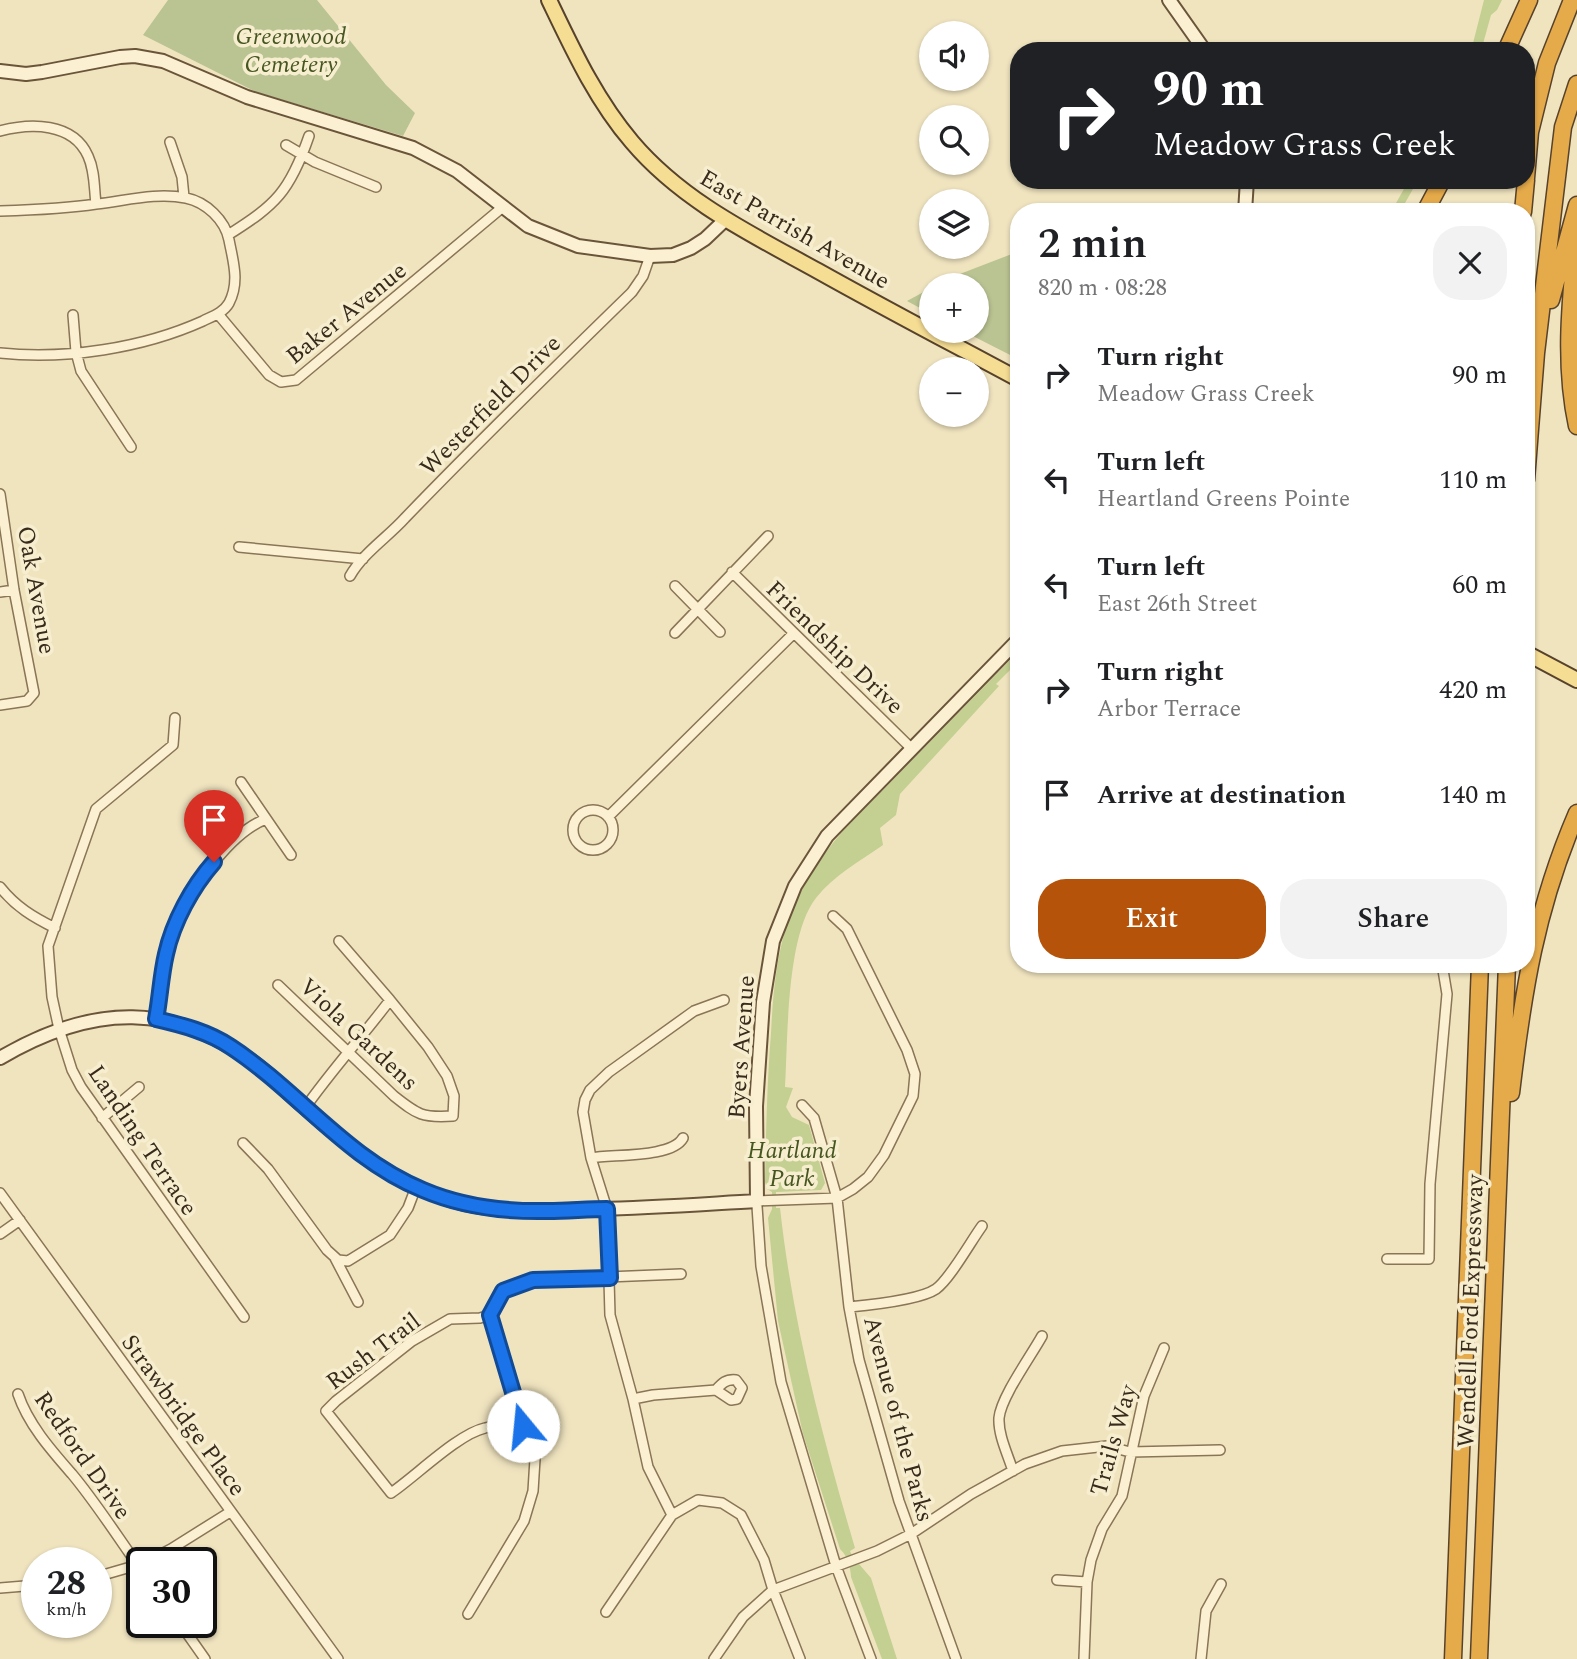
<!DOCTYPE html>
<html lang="en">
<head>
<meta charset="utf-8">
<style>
	body { margin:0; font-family:Spectral,serif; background:#f2f2f2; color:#202124; height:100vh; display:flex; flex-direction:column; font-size:26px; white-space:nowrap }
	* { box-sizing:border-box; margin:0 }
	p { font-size:23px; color:#757577 }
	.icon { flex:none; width:38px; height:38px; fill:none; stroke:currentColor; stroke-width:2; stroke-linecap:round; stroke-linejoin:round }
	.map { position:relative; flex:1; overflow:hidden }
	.details { position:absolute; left:1010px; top:203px; width:525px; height:770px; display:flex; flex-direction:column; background:#fff; border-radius:28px; box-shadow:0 2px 5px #0004 }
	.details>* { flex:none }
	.banner { position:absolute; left:1010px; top:42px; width:525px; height:147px; border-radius:28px; box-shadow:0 2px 5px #0004; background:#202124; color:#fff; overflow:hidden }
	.controls { position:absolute; left:919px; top:21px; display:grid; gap:14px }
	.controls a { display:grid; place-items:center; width:70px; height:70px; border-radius:50%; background:#fff; box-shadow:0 2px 5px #0004; font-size:35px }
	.speed { position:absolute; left:21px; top:1547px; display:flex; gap:14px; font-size:35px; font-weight:700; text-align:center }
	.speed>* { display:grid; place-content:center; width:91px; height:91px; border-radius:50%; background:#fff; box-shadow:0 2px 5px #0004; line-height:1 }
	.speed small { font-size:18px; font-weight:400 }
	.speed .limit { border:4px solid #111; border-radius:10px; background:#fff; color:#111 }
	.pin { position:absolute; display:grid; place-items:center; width:60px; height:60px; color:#fff; margin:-72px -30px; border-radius:50% 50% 50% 0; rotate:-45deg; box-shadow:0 0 7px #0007 }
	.pin .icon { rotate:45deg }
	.me { position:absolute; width:77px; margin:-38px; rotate:343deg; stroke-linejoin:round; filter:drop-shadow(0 0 5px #0008) }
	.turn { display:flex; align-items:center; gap:24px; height:147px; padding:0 28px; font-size:32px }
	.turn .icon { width:91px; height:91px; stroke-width:2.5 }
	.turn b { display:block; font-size:49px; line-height:60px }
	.round { display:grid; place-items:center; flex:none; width:74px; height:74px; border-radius:28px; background:#f2f2f2 }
	.head { display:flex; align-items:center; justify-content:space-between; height:119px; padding:0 28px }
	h1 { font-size:42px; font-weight:600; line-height:52px }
	.primary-button { display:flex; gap:14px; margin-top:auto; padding:14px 28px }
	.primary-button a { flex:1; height:80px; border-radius:28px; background:#b45309; color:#fff; font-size:28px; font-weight:600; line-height:80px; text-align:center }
	.primary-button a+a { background:#f2f2f2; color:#202124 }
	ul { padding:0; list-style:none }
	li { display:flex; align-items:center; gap:21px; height:105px; padding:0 28px }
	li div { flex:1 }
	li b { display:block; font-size:26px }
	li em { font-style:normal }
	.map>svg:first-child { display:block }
	.green { fill:#c4cf92 }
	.cemetery { fill:#bac392 }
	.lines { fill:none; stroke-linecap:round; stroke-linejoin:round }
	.street-casing { stroke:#8a7556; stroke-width:12 }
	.secondary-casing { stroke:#6b553a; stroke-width:16 }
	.primary-casing { stroke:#57422b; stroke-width:18 }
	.highway-casing { stroke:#57422b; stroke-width:19 }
	.street { stroke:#fbf1d2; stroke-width:9 }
	.secondary { stroke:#fbf1d2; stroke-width:12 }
	.primary { stroke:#f6dd94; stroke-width:14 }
	.highway { stroke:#e5aa4a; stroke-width:16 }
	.route-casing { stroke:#114b97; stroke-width:18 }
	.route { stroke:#1a73e8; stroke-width:12 }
	.labels { text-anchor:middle; stroke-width:7; stroke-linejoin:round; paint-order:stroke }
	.park-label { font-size:24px; font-style:italic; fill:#465621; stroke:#f7eecf }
	.street-label { font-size:24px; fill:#382b1c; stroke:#f7eecf }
</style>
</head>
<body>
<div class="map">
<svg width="1577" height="1659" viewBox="0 0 1577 1659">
	<rect width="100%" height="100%" fill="#f0e4bf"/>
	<path class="green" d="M1484,0H1502L1497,10L1491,15L1481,51H1471Z
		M1409,180H1418L1400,212H1391Z
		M1018,652V665L1010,670L996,684L999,686L900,794L896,815L880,828L883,845C860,861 833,876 816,898C786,936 788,1038 785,1087L793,1088L786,1107L792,1117L809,1125L825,1183L821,1190L776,1192V1208H780C793,1325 822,1436 855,1548L850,1551L856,1565L859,1564L871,1578L897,1659H882L851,1577C850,1566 849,1558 840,1549L803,1434L778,1321L768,1218L772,1209V1192L767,1189L765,1182C766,1133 767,1083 771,1033C773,994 776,956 789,918C801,886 820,858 842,832Z"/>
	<path class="cemetery" d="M168,0H317L386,85L415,113L403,136L256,92L143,35Z
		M1017,252L1018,253V359L963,331H976V285H936L952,277Z
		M931,288V314L907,301Z"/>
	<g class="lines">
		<defs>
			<path id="street" d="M0,131C30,123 73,122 88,156C95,171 94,188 96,204
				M170,142L182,177L184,197
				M286,145L315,162L376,187
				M0,211C32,210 64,209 96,204C125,201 156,192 186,198C206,202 225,220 229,240C233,261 240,282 229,303C224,312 213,316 203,321C143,348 66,360 0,353
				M228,235C276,205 290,191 309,136
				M218,314L269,375L281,382L296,380L504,206
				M73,315L76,352L81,371L131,447
				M0,494L14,590L34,693L27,701L0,705
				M239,547L363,559
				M732,572L911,748
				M350,576C363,553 388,537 405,518C479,441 555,367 632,292L643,276L650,256
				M675,586L720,632
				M0,592L14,590
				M675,633L768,536
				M175,718L173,745L96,809L48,946L52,997L59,1029L72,1070L81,1087L244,1317
				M241,782L291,855
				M573 830a20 20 0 1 1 40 0a20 20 0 1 1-40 0Z
				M608,817L794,633
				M0,887C16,907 33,917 55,928
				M833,916L847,929L907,1050L915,1074L913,1096L884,1155L868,1177L853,1189L837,1198L757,1201V1206L761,1266L781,1382L836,1566L871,1659
				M278,985L394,1096C418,1115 422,1118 453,1116L454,1096L447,1076L428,1047L390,1000L339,941
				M156,1019C161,992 161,960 171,934C185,897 228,833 266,819
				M802,1105L814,1118L837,1198L849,1307L859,1360L899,1501L956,1659
				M305,1108C331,1071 362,1037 390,1000
				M102,1118L139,1087
				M243,1143L268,1169L327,1250L338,1260L348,1261L390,1235L408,1208L416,1187
				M591,1158C613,1154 672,1158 683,1138
				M0,1193L338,1659
				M0,1234L20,1220
				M335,1258L358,1302
				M1387,1259H1429L1430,1184L1447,994L1442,964
				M849,1307C870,1305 920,1300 936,1289C950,1279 971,1241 982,1226
				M490,1315L480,1318L450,1319L412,1341L336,1401L326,1411L391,1493C416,1476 458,1434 485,1428C497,1425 511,1427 523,1426
				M18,1394C28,1424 51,1450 72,1474C97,1504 119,1539 142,1571
				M633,1399L653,1395L716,1390L731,1400L737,1399L742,1388L736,1380C726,1379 722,1383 716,1390
				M1013,1471C1008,1455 998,1435 999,1418C1001,1397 1031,1356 1042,1336
				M672,1515L648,1467L633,1399L610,1315L607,1209L591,1158L583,1112L585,1100L590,1090L609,1072L694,1011L724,1000
				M144,1563L171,1549L230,1512
				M96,1577L141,1564
				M1057,1580L1087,1582
				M0,1588L37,1585
				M606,1612L672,1515L698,1500L722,1503L741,1515L764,1560L773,1590L800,1659
				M468,1614L524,1521L533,1491L535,1459L490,1315L503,1291L533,1280L681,1274
				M179,1622L205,1659
				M714,1659L743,1617L773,1590L877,1551L911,1534L971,1494L1025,1464L1062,1451L1107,1446L1130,1452L1220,1450
				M1084,1659L1087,1582L1091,1560L1102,1529L1122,1496L1144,1396L1164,1348
				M1201,1659L1206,1611L1221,1584"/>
			<path id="secondary" d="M1169,0L1205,51
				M0,71L26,74L42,72L120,57L135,56L163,61L247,97L413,148L457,171L528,226L578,246L650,256L673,255L691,248L705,239L725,220
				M1245,212L1247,180
				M0,1058C92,1004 174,1000 261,1068C276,1080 289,1095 304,1107C348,1146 394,1183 450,1200C499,1215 548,1210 598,1209C651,1208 704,1204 757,1201L756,1106L763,1002L773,941L795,886L827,836L1018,640"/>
			<path id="primary" d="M549,0C573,50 596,100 632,142C682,201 751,234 818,271C884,308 951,343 1018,379
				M1526,653L1577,680"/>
			<path id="highway" d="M1506,51L1529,0
				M1526,178L1530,132L1547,63L1572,0
				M1425,212L1442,180
				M1523,212L1526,180
				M1577,231C1571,296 1563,362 1577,426
				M1551,300L1577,205
				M1526,480L1536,353L1563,127L1577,84
				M1511,1093C1523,991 1536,908 1577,813
				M1453,1659L1480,964
				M1479,1659L1507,964"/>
		</defs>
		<use href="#street" class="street-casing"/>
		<use href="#secondary" class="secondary-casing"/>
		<use href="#primary" class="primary-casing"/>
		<use href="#highway" class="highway-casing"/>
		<use href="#street" class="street"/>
		<use href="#secondary" class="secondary"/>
		<use href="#primary" class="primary"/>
		<use href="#highway" class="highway"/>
	</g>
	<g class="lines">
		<defs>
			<path id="route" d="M214,862C192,887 173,922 166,954C161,975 160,998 156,1019C182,1025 209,1032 231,1047C298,1091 347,1159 423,1190C463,1207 505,1212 548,1211C568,1211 587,1209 607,1209L610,1278L533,1280L503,1291L490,1315L523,1426"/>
		</defs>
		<use href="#route" class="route-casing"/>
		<use href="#route" class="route"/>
	</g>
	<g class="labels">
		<g class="park-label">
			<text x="291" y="44">Greenwood<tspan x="291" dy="28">Cemetery</tspan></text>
			<text x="792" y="1158">Hartland<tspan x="792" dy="28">Park</tspan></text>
		</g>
		<g class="street-label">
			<text transform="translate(795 229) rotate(30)" y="8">East Parrish Avenue</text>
			<text transform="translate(346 313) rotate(-39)" y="8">Baker Avenue</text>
			<text transform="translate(490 405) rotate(-45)" y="8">Westerfield Drive</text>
			<text transform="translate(37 590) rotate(80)" y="8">Oak Avenue</text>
			<text transform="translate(835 647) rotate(44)" y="8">Friendship Drive</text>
			<text transform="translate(359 1034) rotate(43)" y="8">Viola Gardens</text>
			<text transform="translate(741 1047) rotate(-86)" y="8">Byers Avenue</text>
			<text transform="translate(143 1140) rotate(56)" y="8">Landing Terrace</text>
			<text transform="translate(1470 1311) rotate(-88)" y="8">Wendell Ford Expressway</text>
			<text transform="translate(373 1351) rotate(-37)" y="8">Rush Trail</text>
			<text transform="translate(184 1415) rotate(54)" y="8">Strawbridge Place</text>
			<text transform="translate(899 1419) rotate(75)" y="8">Avenue of the Parks</text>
			<text transform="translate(1113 1440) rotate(-74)" y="8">Trails Way</text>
			<text transform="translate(83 1455) rotate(55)" y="8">Redford Drive</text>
		</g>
	</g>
</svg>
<div class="controls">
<a><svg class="icon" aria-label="sound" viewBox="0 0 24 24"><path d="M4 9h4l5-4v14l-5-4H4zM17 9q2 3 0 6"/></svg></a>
<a><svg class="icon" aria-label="search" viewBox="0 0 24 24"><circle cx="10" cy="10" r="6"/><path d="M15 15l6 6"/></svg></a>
<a><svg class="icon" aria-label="layers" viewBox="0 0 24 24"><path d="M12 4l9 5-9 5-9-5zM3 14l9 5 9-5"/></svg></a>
<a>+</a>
<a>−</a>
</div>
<div class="speed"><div>28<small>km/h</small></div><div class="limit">30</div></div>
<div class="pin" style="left:214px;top:862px;background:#d93025"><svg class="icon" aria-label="arrive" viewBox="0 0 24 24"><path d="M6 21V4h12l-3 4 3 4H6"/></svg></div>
<svg class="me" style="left:523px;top:1426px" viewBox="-20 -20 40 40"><circle r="19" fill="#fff"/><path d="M0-13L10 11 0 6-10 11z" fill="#1a73e8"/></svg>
<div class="banner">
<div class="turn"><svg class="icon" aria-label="right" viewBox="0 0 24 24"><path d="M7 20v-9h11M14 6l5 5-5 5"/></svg><div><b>90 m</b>Meadow Grass Creek</div></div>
</div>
<section class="details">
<div class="head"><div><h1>2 min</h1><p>820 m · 08:28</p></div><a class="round"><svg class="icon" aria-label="close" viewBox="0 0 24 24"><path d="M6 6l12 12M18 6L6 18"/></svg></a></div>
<ul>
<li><svg class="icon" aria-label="right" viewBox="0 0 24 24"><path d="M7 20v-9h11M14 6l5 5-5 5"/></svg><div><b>Turn right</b><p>Meadow Grass Creek</p></div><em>90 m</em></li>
<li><svg class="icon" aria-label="left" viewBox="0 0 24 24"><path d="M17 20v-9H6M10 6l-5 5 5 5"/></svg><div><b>Turn left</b><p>Heartland Greens Pointe</p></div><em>110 m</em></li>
<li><svg class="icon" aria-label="left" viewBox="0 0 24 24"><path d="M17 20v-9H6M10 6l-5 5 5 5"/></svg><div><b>Turn left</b><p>East 26th Street</p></div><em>60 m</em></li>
<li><svg class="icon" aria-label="right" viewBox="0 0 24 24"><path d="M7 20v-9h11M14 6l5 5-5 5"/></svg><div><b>Turn right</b><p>Arbor Terrace</p></div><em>420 m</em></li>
<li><svg class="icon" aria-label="arrive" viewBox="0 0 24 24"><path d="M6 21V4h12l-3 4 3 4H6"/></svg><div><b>Arrive at destination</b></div><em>140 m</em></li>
</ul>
<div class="primary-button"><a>Exit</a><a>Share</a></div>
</section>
</div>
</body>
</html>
